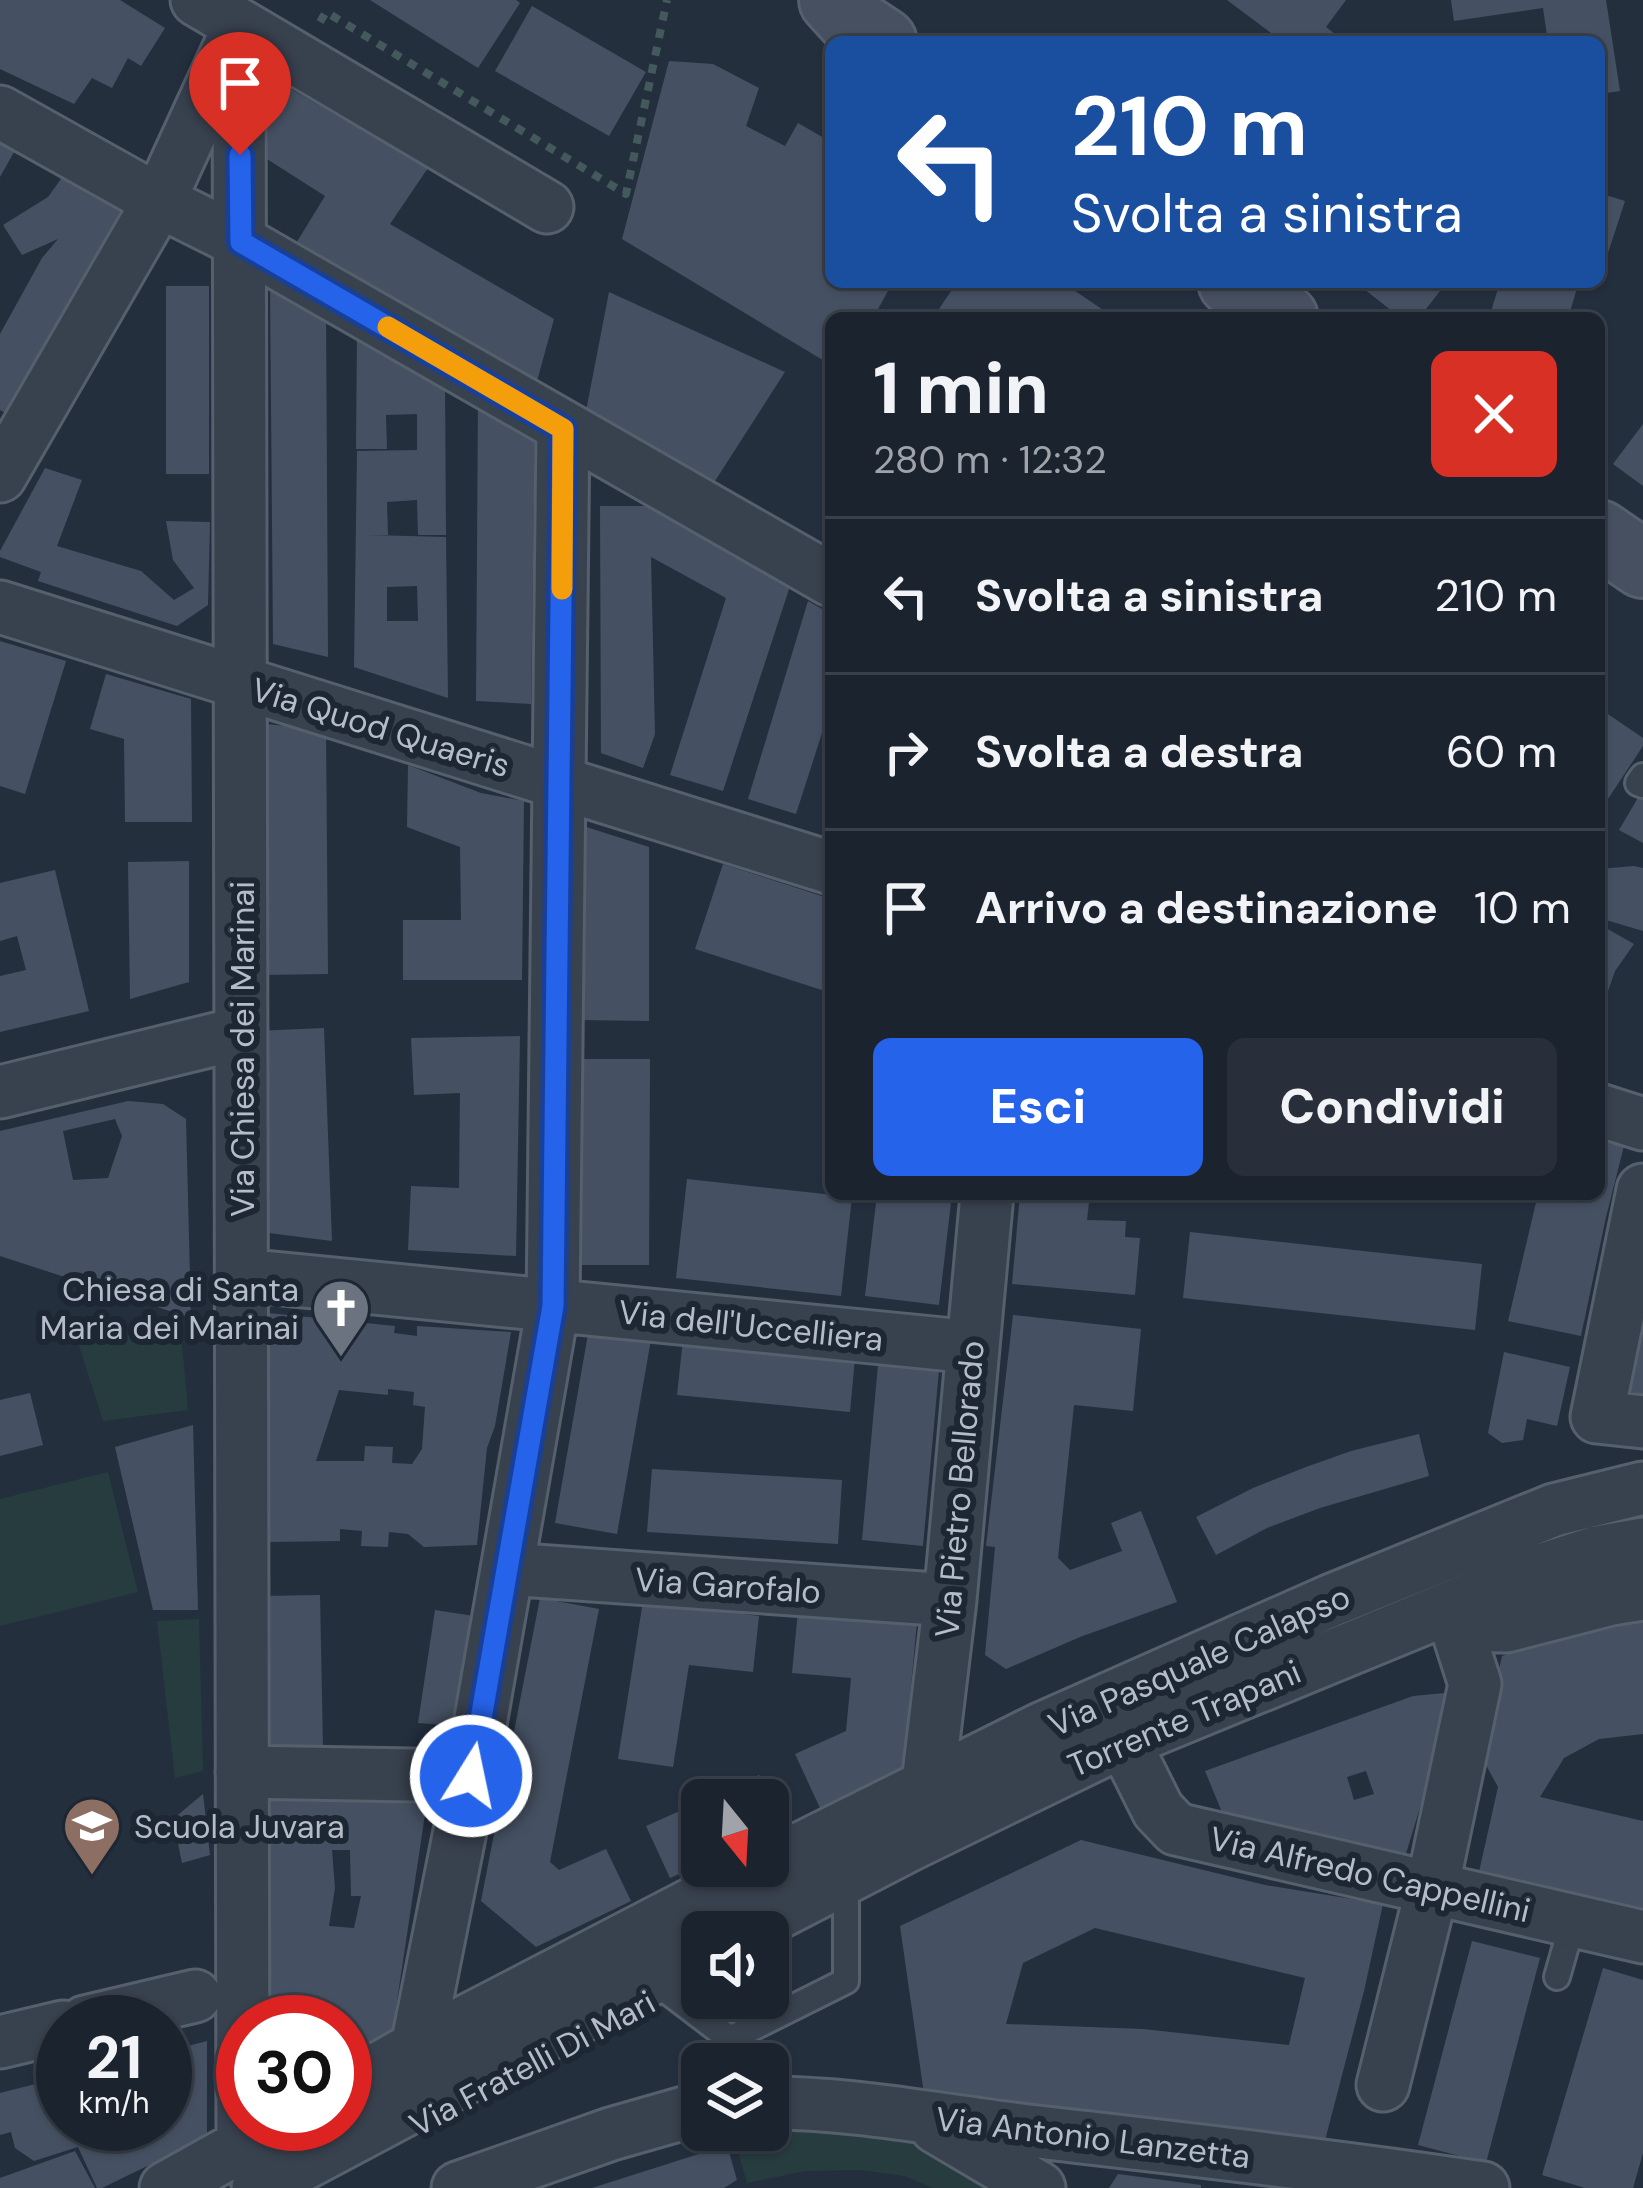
<!DOCTYPE html>
<html lang="it">
<head>
<meta charset="utf-8">
<style>
	body { margin:0; font-family:"DM Sans",sans-serif; background:#282f3a; color:#f1f3f6; height:100vh; display:flex; flex-direction:column; font-size:45px; white-space:nowrap }
	* { box-sizing:border-box; margin:0 }
	p { font-size:39px; color:#a0a4aa }
	.icon { flex:none; width:66px; height:66px; fill:none; stroke:currentColor; stroke-width:2; stroke-linecap:round; stroke-linejoin:round }
	.map { position:relative; flex:1; overflow:hidden }
	.drawer { position:absolute; left:825px; top:312px; width:780px; height:888px; display:flex; flex-direction:column; background:#1b232e; border-radius:18px; box-shadow:0 3px 9px #0004,0 0 0 3px #39404a }
	.drawer>* { flex:none }
	.top-card { position:absolute; left:825px; top:36px; width:780px; height:252px; border-radius:18px; box-shadow:0 3px 9px #0004,0 0 0 3px #39404a; background:#1a4fa0; color:#fff; overflow:hidden }
	.needle { width:78px; rotate:162deg }
	.controls { position:absolute; left:681px; top:1779px; display:grid; gap:24px }
	.controls a { display:grid; place-items:center; width:108px; height:108px; border-radius:18px; background:#1b232e; box-shadow:0 3px 9px #0004,0 0 0 3px #39404a; font-size:60px }
	.speed { position:absolute; left:36px; top:1995px; display:flex; gap:24px; font-size:60px; font-weight:700; text-align:center }
	.speed>* { display:grid; place-content:center; width:156px; height:156px; border-radius:50%; background:#1b232e; box-shadow:0 3px 9px #0004,0 0 0 3px #39404a; line-height:1 }
	.speed small { font-size:30px; font-weight:400 }
	.speed .limit { border:18px solid #d22; background:#fff; color:#111 }
	.pin { position:absolute; display:grid; place-items:center; width:102px; height:102px; color:#fff; margin:-123px -51px; border-radius:50% 50% 50% 0; rotate:-45deg; box-shadow:0 0 12px #0007 }
	.pin .icon { rotate:45deg }
	.me { position:absolute; width:132px; margin:-66px; rotate:10deg; stroke-linejoin:round; filter:drop-shadow(0 0 9px #0008) }
	.turn { display:flex; align-items:center; gap:42px; height:252px; padding:0 48px; font-size:54px }
	.turn .icon { width:156px; height:156px; stroke-width:2.5 }
	.turn b { display:block; font-size:84px; line-height:102px }
	.round { display:grid; place-items:center; flex:none; width:126px; height:126px; border-radius:18px; background:#282f3a }
	.headline { display:flex; align-items:center; justify-content:space-between; height:204px; padding:0 48px }
	h1 { font-size:72px; font-weight:800; line-height:90px }
	.cta { display:flex; gap:24px; margin-top:auto; padding:24px 48px }
	.cta a { flex:1; height:138px; border-radius:18px; background:#2563eb; color:#fff; font-size:48px; font-weight:800; line-height:138px; text-align:center }
	.cta a+a { background:#282f3a; color:#f1f3f6 }
	ul { padding:0; list-style:none }
	li { display:flex; align-items:center; gap:36px; height:156px; padding:0 48px; border-top:3px solid #39404a }
	li div { flex:1 }
	li b { display:block; font-size:45px }
	li em { font-style:normal }
	.map>svg:first-child { display:block }
	.green { fill:#263c3f }
	.building { fill:#455162; fill-rule:evenodd }
	.lines { fill:none; stroke-linecap:round; stroke-linejoin:round }
	.lane-casing { stroke:#565f6c; stroke-width:30 }
	.street-casing { stroke:#565f6c; stroke-width:57 }
	.secondary-casing { stroke:#565f6c; stroke-width:72 }
	.path { stroke:#44595c; stroke-width:8; stroke-dasharray:9 9; stroke-linecap:butt }
	.lane { stroke:#38414e; stroke-width:24 }
	.street { stroke:#38414e; stroke-width:51 }
	.secondary { stroke:#465061; stroke-width:66 }
	.route-casing { stroke:#184099; stroke-width:30 }
	.route { stroke:#2563eb; stroke-width:21 }
	.slow { stroke:#f59e0b; stroke-width:21 }
	.labels { text-anchor:middle; stroke-width:12; stroke-linejoin:round; paint-order:stroke }
	.street-label { font-size:33px; fill:#b4bcc9; stroke:#1d2633 }
	.poi-label { font-size:33px; fill:#b4bcc9; stroke:#1d2633; text-anchor:end }
</style>
</head>
<body>
<div class="map">
<svg width="1643" height="2188" viewBox="0 0 1643 2188">
	<rect width="100%" height="100%" fill="#242f3e"/>
	<path class="green" d="M70,1317L182,1344L188,1410L103,1421Z
		M108,1472L138,1592L0,1626V1499Z
		M199,1619L203,1771L175,1778L157,1621Z
		M797,2123L913,2140L1013,2188H933L904,2176L861,2170L805,2171L747,2183L732,2130H768V2125Z"/>
	<path class="building" d="M0,0H120L165,28L141,66L128,58L112,88L92,78L74,104L0,69Z
		M370,0H516L520,3L478,68Z
		M1227,0H1346L1326,27L1345,42H1283Z
		M1451,0H1606L1620,91L1599,94V42H1548L1543,8L1454,21Z
		M532,6L646,72L609,136L495,71Z
		M669,61L713,64L759,88L746,126L785,146L798,123L831,142V282H893L873,318H831V354L826,362L622,239Z
		M256,69L428,168L390,224L554,319L536,385L295,245L325,196L256,152Z
		M0,134L18,145L0,177Z
		M76,158L131,192L7,414L0,410V334L42,258L58,239L22,255L3,225L48,197Z
		M1599,193L1625,201L1608,253L1599,251Z
		M270,281L326,310L328,657L273,644Z
		M957,282H1062L1115,318H933Z
		M1355,282H1447L1419,318H1401Z
		M1500,282H1579L1568,318H1489Z
		M166,286H209V474H166Z
		M609,292L785,372L715,481L586,411Z
		M357,334L445,377L446,535H418L417,500L387,502L388,535H369L446,537L448,698L354,667L357,451L417,450V414L386,415L387,449H356ZM417,586L418,621H387V587Z
		M478,398L535,429L531,704L476,701Z
		M1643,424V486L1613,464Z
		M45,468L82,480L57,546L141,571L174,600L194,588L173,560L166,521L210,522L208,605L177,626L38,581L41,572L0,557V551Z
		M600,506H650L791,583L723,791L670,775L726,598L651,557L655,734L643,768L601,753Z
		M808,601L831,614V705L796,814L748,799Z
		M0,641L66,661L25,794L0,786Z
		M106,674L191,699L192,822H125L124,739L90,729Z
		M1599,708L1643,738V746L1602,808L1599,806Z
		M256,723L326,730L328,974L260,975Z
		M408,765L481,793L524,801L522,980H403V920H461L460,847L407,827Z
		M1639,796L1643,798V843L1619,830Z
		M580,825L649,847V1021L580,1020Z
		M189,861V982L130,999L128,862Z
		M723,864L831,899V993L695,949Z
		M1634,866L1643,868V931L1599,918V869Z
		M55,870L89,1011L0,1032V976L26,970L17,936L0,941V883Z
		M1599,924L1634,944L1615,971L1600,1014Z
		M324,1028L332,1241L261,1232L256,1031Z
		M520,1036L516,1256L408,1250L411,1186L459,1188L460,1093L414,1095L411,1038Z
		M579,1059H650L649,1265H579Z
		M128,1101L163,1104L186,1119L191,1318L0,1256V1131ZM115,1119L122,1136L108,1178L73,1180L63,1131Z
		M1599,1126L1627,1134L1606,1217L1581,1336L1508,1321L1538,1194H1599Z
		M687,1179L852,1197L841,1296L676,1278Z
		M877,1194H952L939,1305L865,1296Z
		M1020,1194H1090L1087,1220L1126,1221L1125,1237L1140,1238L1135,1295L1012,1284Z
		M1190,1232L1482,1264L1475,1330L1183,1298Z
		M1643,1289V1394L1616,1389Z
		M268,1313L395,1326L394,1333L417,1336V1326L511,1332L495,1426L487,1448L477,1545L424,1547L408,1534L389,1532L388,1547L361,1546L362,1531L340,1529V1541L268,1542L266,1382ZM388,1389L414,1392L413,1405L425,1407L422,1449L412,1464L392,1463L393,1447L365,1446L364,1461H316L339,1390L388,1395Z
		M1013,1315L1141,1329L1133,1411L1074,1405L1058,1558L1070,1570L1122,1551L1111,1523L1141,1511L1177,1602L1080,1637L1006,1669L985,1655L995,1547L986,1546Z
		M591,1317L653,1328L617,1534L555,1523Z
		M684,1330L856,1347L850,1412L677,1395Z
		M1504,1352L1570,1367L1557,1426L1527,1419L1523,1440L1502,1443L1488,1433Z
		M879,1354L940,1359L923,1546L862,1540Z
		M30,1393L43,1445L0,1456V1400Z
		M193,1425L198,1610H153L115,1447Z
		M1419,1434L1429,1476L1320,1508L1267,1528L1216,1555L1196,1517L1253,1488L1306,1467L1351,1451Z
		M652,1469L842,1480L838,1544L647,1532Z
		M320,1595L323,1748L265,1749L263,1596Z
		M540,1598L599,1609L550,1862L559,1870L606,1849L631,1901L536,1947L481,1901Z
		M643,1601L759,1616L753,1672L689,1665L673,1767L618,1759Z
		M435,1610L474,1616L456,1726L418,1723Z
		M798,1611L917,1622L903,1770L820,1808L795,1754L846,1731L851,1678L792,1673Z
		M1643,1616V1734L1599,1739L1564,1758L1540,1797L1643,1821V1910L1479,1872L1498,1787L1480,1754L1502,1656L1565,1633Z
		M1455,1692L1401,1870L1231,1834L1205,1771L1413,1696ZM1366,1771L1374,1794L1354,1800L1347,1777Z
		M759,1775L783,1827L768,1834V1800H705Z
		M203,1794L210,1855L182,1863L173,1819Z
		M269,1801H427L391,2041L345,2064V2022H264ZM332,1850H350L351,1896H361L354,1928L329,1926L335,1888Z
		M702,1801V1864L670,1878L646,1826Z
		M1081,1840L1265,1885L1383,1904L1364,1991L1323,2148L924,2094L900,1926ZM1095,1928L1305,1978L1289,2045L1143,2029L1006,2024L1023,1963Z
		M1472,1941L1540,1958L1486,2163L1418,2145Z
		M1603,1968L1643,1980V2153L1633,2188H1585L1542,2175Z
		M207,2041V2137L102,2188H97L78,2147L34,2161L15,2148L11,2132L0,2135V2093L63,2077V2124H165V2052Z
		M727,2145L737,2180L724,2188H592Z
		M75,2151L95,2188H0V2178Z
		M1118,2174L1201,2185V2188H1109Z"/>
	<g class="lines">
		<defs>
			<path id="lane" d="M1643,776L1638,783L1643,785
				M1557,1977L1573,1921
				M667,1991L730,2039L846,1981V1900"/>
			<path id="street" d="M197,0L547,207
				M239,25L243,2145
				M0,112L159,201L241,242L831,580
				M0,476L159,201L234,38
				M0,607L831,868
				M0,1092L241,1033
				M1599,1110L1643,1124
				M1643,1190L1597,1417L1643,1422
				M242,1275L973,1347
				M507,1569L950,1600
				M1456,1625L1506,1626L1611,1599L1643,1594
				M1133,1760L1158,1810L1176,1829L1643,1937
				M242,1772L471,1776
				M928,1783L950,1600L987,1194
				M768,1865L1043,1728L1330,1601L1554,1510L1643,1488
				M741,1932L909,1845L1106,1749L1544,1569L1597,1552L1643,1544
				M85,2022L195,1996
				M0,2042L63,2027
				M417,2047L471,1776L553,1306L563,429
				M1383,2085L1432,1889L1475,1684L1456,1625
				M345,2088L417,2047L766,1866
				M768,2103C854,2103 937,2120 1021,2130C1175,2148 1329,2165 1483,2188
				M936,2127L1039,2188
				M166,2188L281,2124
				M258,2188L702,1952
				M458,2188L611,2134L702,2108"/>
			<path id="secondary" d="M833,0L853,22L883,42
				M1232,282L1284,318
				M1599,534L1643,564"/>
		</defs>
		<use href="#lane" class="lane-casing"/>
		<use href="#street" class="street-casing"/>
		<use href="#secondary" class="secondary-casing"/>
		<path class="path" d="M320,22L326,12L626,194L667,0"/>
		<use href="#lane" class="lane"/>
		<use href="#street" class="street"/>
		<use href="#secondary" class="secondary"/>
	</g>
	<g class="lines">
		<defs>
			<path id="route" d="M240,155L241,242L563,429L553,1306L471,1776"/>
		</defs>
		<use href="#route" class="route-casing"/>
		<use href="#route" class="route"/>
		<path class="slow" d="M388,327L563,429L562,589"/>
	</g>
	<defs>
		<symbol id="church-pin" viewBox="-11 -11 22 30"><path d="M0 17L-7.5 6A9.5 9.5 0 1 1 7.5 6Z" fill="#6b7280" stroke="#1d2633"/><path d="M-1.2-6h2.4v3.5h3.3v2.4h-3.3V6h-2.4V-.1h-3.3v-2.4h3.3Z" fill="#fff"/></symbol>
		<symbol id="school-pin" viewBox="-11 -11 22 30"><path d="M0 17L-7.5 6A9.5 9.5 0 1 1 7.5 6Z" fill="#8d6e63" stroke="#1d2633"/><path d="M0-5L7-2L0 1L-7-2ZM-4 1L0 2.5L4 1V4Q0 6-4 4Z" fill="#fff"/></symbol>
	</defs>
	<g fill-rule="evenodd">
		<use href="#church-pin" x="308" y="1275" width="66" height="90"/>
		<use href="#school-pin" x="59" y="1793" width="66" height="90"/>
	</g>
	<g class="labels">
		<g class="street-label">
			<text transform="translate(381 727) rotate(17)" y="12">Via Quod Quaeris</text>
			<text transform="translate(242 1049) rotate(-90)" y="12">Via Chiesa dei Marinai</text>
			<text transform="translate(751 1325) rotate(6)" y="12">Via dell'Uccelliera</text>
			<text transform="translate(959 1489) rotate(-85)" y="12">Via Pietro Bellorado</text>
			<text transform="translate(728 1585) rotate(4)" y="12">Via Garofalo</text>
			<text transform="translate(1199 1660) rotate(-24)" y="12">Via Pasquale Calapso</text>
			<text transform="translate(1184 1718) rotate(-23)" y="12">Torrente Trapani</text>
			<text transform="translate(1370 1874) rotate(13)" y="12">Via Alfredo Cappellini</text>
			<text transform="translate(532 2063) rotate(-28)" y="12">Via Fratelli Di Mari</text>
			<text transform="translate(1093 2137) rotate(7)" y="12">Via Antonio Lanzetta</text>
		</g>
		<g class="poi-label">
			<text x="299" y="1301">Chiesa di Santa<tspan x="299" dy="38">Maria dei Marinai</tspan></text>
			<text x="134" y="1838" text-anchor="start">Scuola Juvara</text>
		</g>
	</g>
</svg>
<div class="controls">
<a><svg class="needle" viewBox="-14 -14 28 28"><path d="M0-13l5 13h-10z" fill="#e53935"/><path d="M0 13l5-13h-10z" fill="#a0a4aa"/></svg></a>
<a><svg class="icon" aria-label="sound" viewBox="0 0 24 24"><path d="M4 9h4l5-4v14l-5-4H4zM17 9q2 3 0 6"/></svg></a>
<a><svg class="icon" aria-label="layers" viewBox="0 0 24 24"><path d="M12 4l9 5-9 5-9-5zM3 14l9 5 9-5"/></svg></a>
</div>
<div class="speed"><div>21<small>km/h</small></div><div class="limit">30</div></div>
<div class="pin" style="left:240px;top:155px;background:#d93025"><svg class="icon" aria-label="arrive" viewBox="0 0 24 24"><path d="M6 21V4h12l-3 4 3 4H6"/></svg></div>
<svg class="me" style="left:471px;top:1776px" viewBox="-20 -20 40 40"><circle r="17" fill="#2563eb" stroke="#fff" stroke-width="3"/><path d="M0-11L8 9 0 5-8 9z" fill="#fff"/></svg>
<div class="top-card">
<div class="turn"><svg class="icon" aria-label="left" viewBox="0 0 24 24"><path d="M17 20v-9H6M10 6l-5 5 5 5"/></svg><div><b>210 m</b>Svolta a sinistra</div></div>
</div>
<section class="drawer">
<div class="headline"><div><h1>1 min</h1><p>280 m · 12:32</p></div><a class="round" style="background:#d93025;color:#fff"><svg class="icon" aria-label="close" viewBox="0 0 24 24"><path d="M6 6l12 12M18 6L6 18"/></svg></a></div>
<ul>
<li><svg class="icon" aria-label="left" viewBox="0 0 24 24"><path d="M17 20v-9H6M10 6l-5 5 5 5"/></svg><div><b>Svolta a sinistra</b></div><em>210 m</em></li>
<li><svg class="icon" aria-label="right" viewBox="0 0 24 24"><path d="M7 20v-9h11M14 6l5 5-5 5"/></svg><div><b>Svolta a destra</b></div><em>60 m</em></li>
<li><svg class="icon" aria-label="arrive" viewBox="0 0 24 24"><path d="M6 21V4h12l-3 4 3 4H6"/></svg><div><b>Arrivo a destinazione</b></div><em>10 m</em></li>
</ul>
<div class="cta"><a>Esci</a><a>Condividi</a></div>
</section>
</div>
</body>
</html>
